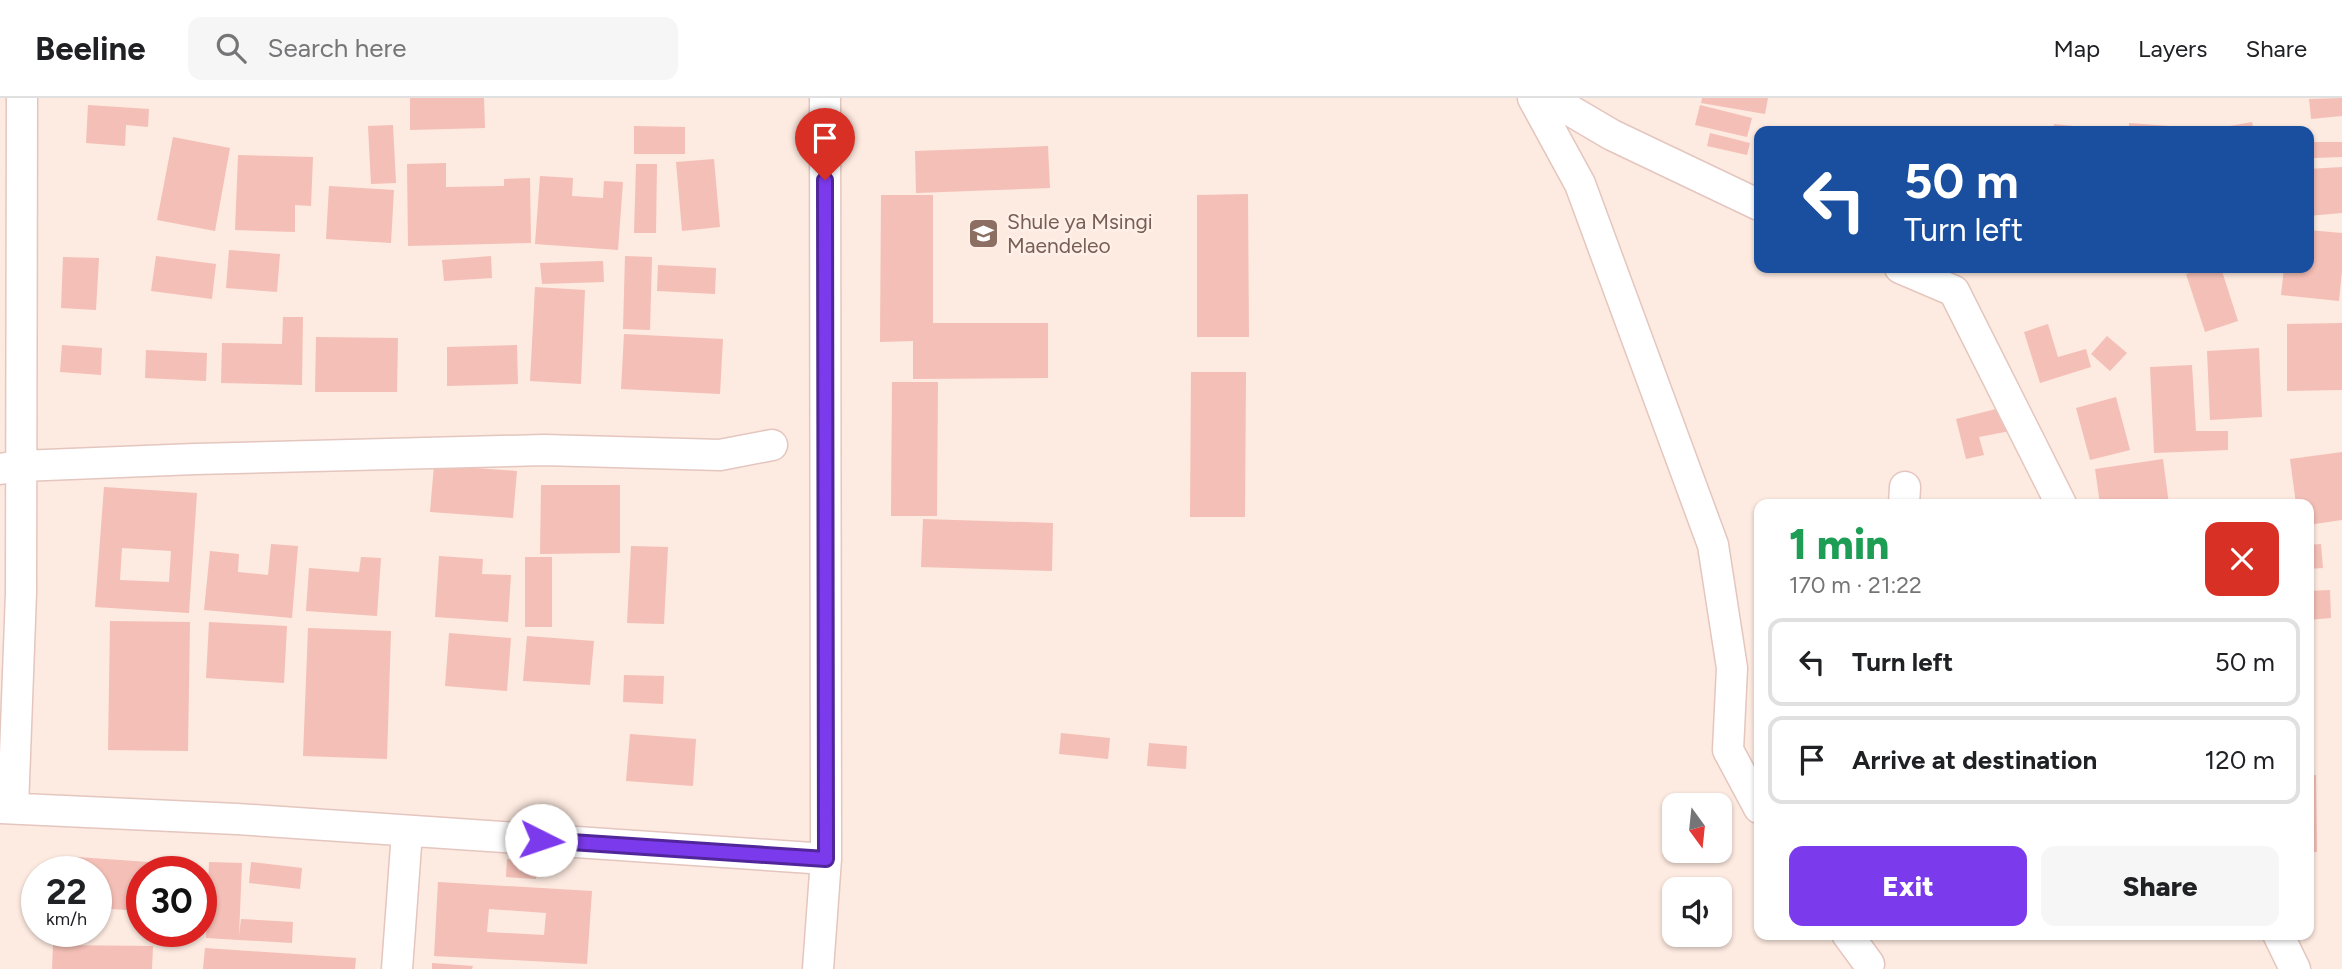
<!DOCTYPE html>
<html lang="en">
<head>
<meta charset="utf-8">
<style>
	body { margin:0; font-family:Figtree,sans-serif; background:#f6f6f6; color:#202124; height:100vh; display:flex; flex-direction:column; font-size:26px; white-space:nowrap }
	* { box-sizing:border-box; margin:0 }
	p { font-size:23px; color:#757577 }
	.icon { flex:none; width:38px; height:38px; fill:none; stroke:currentColor; stroke-width:2; stroke-linecap:round; stroke-linejoin:round }
	.map { position:relative; flex:1; overflow:hidden }
	.side { position:absolute; left:1754px; top:401px; width:560px; height:441px; display:flex; flex-direction:column; background:#fff; border-radius:14px; box-shadow:0 2px 5px #0004 }
	.side>* { flex:none }
	.top-card { position:absolute; left:1754px; top:28px; width:560px; height:147px; border-radius:14px; box-shadow:0 2px 5px #0004; background:#1a4fa0; color:#fff; overflow:hidden }
	.needle { width:46px; rotate:165deg }
	.tools { position:absolute; left:1662px; top:695px; display:grid; gap:14px }
	.tools a { display:grid; place-items:center; width:70px; height:70px; border-radius:14px; background:#fff; box-shadow:0 2px 5px #0004; font-size:35px }
	.speed { position:absolute; left:21px; top:758px; display:flex; gap:14px; font-size:35px; font-weight:700; text-align:center }
	.speed>* { display:grid; place-content:center; width:91px; height:91px; border-radius:50%; background:#fff; box-shadow:0 2px 5px #0004; line-height:1 }
	.speed small { font-size:18px; font-weight:400 }
	.speed .limit { border:10px solid #d22; background:#fff; color:#111 }
	.pin { position:absolute; display:grid; place-items:center; width:60px; height:60px; color:#fff; margin:-72px -30px; border-radius:50% 50% 50% 0; rotate:-45deg; box-shadow:0 0 7px #0007 }
	.pin .icon { rotate:45deg }
	.me { position:absolute; width:77px; margin:-38px; rotate:94deg; stroke-linejoin:round; filter:drop-shadow(0 0 5px #0008) }
	.turn { display:flex; align-items:center; gap:24px; height:147px; padding:0 35px; font-size:32px }
	.turn .icon { width:91px; height:91px; stroke-width:2.5 }
	.turn b { display:block; font-size:49px; line-height:60px }
	.round { display:grid; place-items:center; flex:none; width:74px; height:74px; border-radius:14px; background:#f6f6f6 }
	.head { display:flex; align-items:center; justify-content:space-between; height:119px; padding:0 35px }
	h1 { font-size:42px; font-weight:800; line-height:52px; color:#1e9e55 }
	.button { display:flex; gap:14px; margin-top:auto; padding:14px 35px }
	.button a { flex:1; height:80px; border-radius:14px; background:#7c3aed; color:#fff; font-size:28px; font-weight:800; line-height:80px; text-align:center }
	.button a+a { background:#f6f6f6; color:#202124 }
	ul { padding:0; list-style:none }
	li { display:flex; align-items:center; gap:21px; height:88px; margin:0 14px 10px; padding:0 21px; border:4px solid #e0e0e0; border-radius:14px }
	li div { flex:1 }
	li b { display:block; font-size:26px }
	li em { font-style:normal }
	header { display:flex; align-items:center; gap:42px; box-sizing:border-box; height:98px; padding:0 35px; background:#fff; border-bottom:2px solid #e0e0e0 }
	header strong { font-size:33px }
	nav { display:flex; gap:38px; margin-inline-start:auto; font-size:24px }
	.search { width:490px; height:63px; background:#f6f6f6; display:flex; align-items:center; gap:18px; box-sizing:border-box; padding:0 24px; border-radius:14px; color:#757577; font-size:26px }
	.map>svg:first-child { display:block }
	.building { fill:#f4bfb6; fill-rule:evenodd }
	.lines { fill:none; stroke-linecap:round; stroke-linejoin:round }
	.minor-casing { stroke:#e4c6bf; stroke-width:33 }
	.minor { stroke:#fff; stroke-width:30 }
	.route-casing { stroke:#51269a; stroke-width:18 }
	.route { stroke:#7c3aed; stroke-width:12 }
	.labels { text-anchor:middle; stroke-width:5; stroke-linejoin:round; paint-order:stroke }
	.education-label { font-size:21px; fill:#785e54; stroke:#fff0e7; text-anchor:start }
</style>
</head>
<body>
<header>
<strong>Beeline</strong>
<div class="search"><svg class="icon" aria-label="search" viewBox="0 0 24 24"><circle cx="10" cy="10" r="6"/><path d="M15 15l6 6"/></svg>Search here</div>
<nav><a>Map</a><a>Layers</a><a>Share</a></nav>
</header>
<div class="map">
<svg width="2342" height="871" viewBox="0 0 2342 871">
	<rect width="100%" height="100%" fill="#fdeae0"/>
	<path class="building" d="M410,0H484L485,30L410,32Z
		M1702,0H1768L1765,16L1701,5Z
		M2342,0V18L2311,21L2309,1Z
		M88,7L149,11L148,29L126,27L125,48L86,45Z
		M1700,7L1752,20L1747,39L1695,27Z
		M2252,24L2254,33H2207V32Z
		M2129,25L2170,28V33H2129Z
		M2054,26L2083,29L2082,33H2053Z
		M393,27L396,85L371,86L368,28Z
		M634,28L685,29V56H634Z
		M1710,35L1750,45L1747,57L1707,48Z
		M173,39L230,50L215,133L157,122Z
		M2314,44H2342V59L2314,60Z
		M1048,48L1050,90L916,95L915,53Z
		M238,57L313,59L311,108L295,107V134L235,132Z
		M714,61L720,129L682,133L676,64Z
		M446,65V89L504,88V81L530,80L531,145L408,148L407,66Z
		M636,66H657L656,135H634Z
		M2342,69V115L2308,118V71Z
		M540,78L573,80L572,98L603,100L604,83L623,84L618,152L535,146Z
		M329,88L394,92L391,145L326,141Z
		M1248,96L1249,239H1197V97Z
		M881,97H933V225H1048V280L913,281V243L880,244Z
		M2308,132L2342,135V173L2339,203L2281,197L2284,170H2308Z
		M229,152L280,156L277,194L226,190Z
		M156,158L216,166L212,201L151,193Z
		M491,158L492,180L444,183L442,162Z
		M625,158L652,159L650,232L623,231Z
		M63,159L99,160L96,212L61,210Z
		M603,163L604,184L542,186L540,165Z
		M658,167L716,170L715,196L657,193Z
		M2207,170H2221L2238,223L2205,234L2186,176Z
		M535,189L585,192L581,286L530,283Z
		M283,219H303L302,287L221,285L222,245L282,246Z
		M2342,225V292L2287,293V226Z
		M2048,226L2058,259L2086,251L2091,269L2040,285L2024,234Z
		M624,236L723,241L720,296L621,291Z
		M2107,238L2127,255L2110,273L2091,256Z
		M316,239L398,240L397,294H315Z
		M62,247L102,250L101,277L60,274Z
		M517,247L518,286L447,288V249Z
		M2259,250L2262,319L2210,322L2207,253Z
		M146,252L207,255L206,283L145,280Z
		M2192,267L2196,333H2228V352L2154,355L2150,269Z
		M1191,274H1246L1245,419H1190Z
		M892,284H938L937,418H891Z
		M2116,299L2130,352L2090,362L2076,310Z
		M2004,309L2010,333L1979,339L1984,357L1966,361L1956,321Z
		M2342,354V422L2308,427V406H2296L2290,361Z
		M2163,361L2169,406H2100L2095,371Z
		M434,367L517,373L513,420L430,414Z
		M541,387H620V455L540,456Z
		M104,389L197,395L189,515L95,509ZM122,450L171,453L169,484L120,482Z
		M923,421L1053,425L1052,473L921,469Z
		M271,446L298,448L292,520L204,512L210,453L239,456L238,474L268,477Z
		M2321,446L2323,470L2308,471V447Z
		M631,448L668,449L664,526L627,525Z
		M439,458L483,461L482,476L511,477L508,524L435,519Z
		M361,459L381,460L377,518L306,513L309,470L359,474Z
		M525,459H552V529H525Z
		M2330,492L2331,520L2308,522V493Z
		M110,523L190,524L188,653L108,652Z
		M209,524L287,528L284,585L206,580Z
		M308,530L391,533L387,661L303,658Z
		M449,535L511,540L507,593L445,588Z
		M527,538L594,543L590,587L523,583Z
		M624,577L664,578L663,606L623,604Z
		M1061,635L1110,640L1108,661L1059,656Z
		M630,636L696,641L693,688L626,683Z
		M1149,645L1187,648L1186,671L1147,668Z
		M2308,677H2316L2317,754H2308Z
		M62,758L149,764L148,774H142V813L96,810V774H61Z
		M507,761L538,763L536,781L506,779Z
		M154,762L189,765L188,774H153Z
		M209,764L242,765L239,838L241,821L293,824L292,845L206,840Z
		M251,764L302,770L300,791L249,785Z
		M438,784L592,793L587,866L434,858ZM489,811L546,815L544,837L487,834Z
		M148,833H183L182,841L148,838Z
		M53,847L153,848L152,871H52Z
		M205,850L356,860L355,871H203Z
		M432,865L473,868L472,871H432Z"/>
	<g class="lines">
		<defs>
			<path id="minor" d="M1533,0L1580,86L1713,447L1732,570L1728,652L1759,710
				M1549,0L1612,37L1759,107
				M1900,170L1954,193L2061,406
				M0,371L21,368L195,361L544,352L720,357L772,347
				M1904,406L1905,389
				M0,710L237,721L826,761
				M13,710L21,495L22,0
				M1847,836L1869,866
				M2278,836L2295,871
				M397,871L407,734
				M818,871L826,761L825,0"/>
		</defs>
		<use href="#minor" class="minor-casing"/>
		<use href="#minor" class="minor"/>
	</g>
	<g class="lines">
		<defs>
			<path id="route" d="M541,742L826,761L825,82"/>
		</defs>
		<use href="#route" class="route-casing"/>
		<use href="#route" class="route"/>
	</g>
	<defs>
		<symbol id="school-square" viewBox="-11 -11 22 22"><rect x="-9" y="-9" width="18" height="18" rx="4" fill="#8d6e63" stroke="#fff0e7"/><path d="M0-5L7-2L0 1L-7-2ZM-4 1L0 2.5L4 1V4Q0 6-4 4Z" fill="#fff"/></symbol>
	</defs>
	<g fill-rule="evenodd">
		<use href="#school-square" x="966" y="118" width="35" height="35"/>
	</g>
	<g class="labels">
		<g class="education-label">
			<text x="1007" y="131">Shule ya Msingi<tspan x="1007" dy="24">Maendeleo</tspan></text>
		</g>
	</g>
</svg>
<div class="tools">
<a><svg class="needle" viewBox="-14 -14 28 28"><path d="M0-13l5 13h-10z" fill="#e53935"/><path d="M0 13l5-13h-10z" fill="#757577"/></svg></a>
<a><svg class="icon" aria-label="sound" viewBox="0 0 24 24"><path d="M4 9h4l5-4v14l-5-4H4zM17 9q2 3 0 6"/></svg></a>
</div>
<div class="speed"><div>22<small>km/h</small></div><div class="limit">30</div></div>
<div class="pin" style="left:825px;top:82px;background:#d93025"><svg class="icon" aria-label="arrive" viewBox="0 0 24 24"><path d="M6 21V4h12l-3 4 3 4H6"/></svg></div>
<svg class="me" style="left:541px;top:742px" viewBox="-20 -20 40 40"><circle r="19" fill="#fff"/><path d="M0-13L10 11 0 6-10 11z" fill="#7c3aed"/></svg>
<div class="top-card">
<div class="turn"><svg class="icon" aria-label="left" viewBox="0 0 24 24"><path d="M17 20v-9H6M10 6l-5 5 5 5"/></svg><div><b>50 m</b>Turn left</div></div>
</div>
<section class="side">
<div class="head"><div><h1>1 min</h1><p>170 m · 21:22</p></div><a class="round" style="background:#d93025;color:#fff"><svg class="icon" aria-label="close" viewBox="0 0 24 24"><path d="M6 6l12 12M18 6L6 18"/></svg></a></div>
<ul>
<li><svg class="icon" aria-label="left" viewBox="0 0 24 24"><path d="M17 20v-9H6M10 6l-5 5 5 5"/></svg><div><b>Turn left</b></div><em>50 m</em></li>
<li><svg class="icon" aria-label="arrive" viewBox="0 0 24 24"><path d="M6 21V4h12l-3 4 3 4H6"/></svg><div><b>Arrive at destination</b></div><em>120 m</em></li>
</ul>
<div class="button"><a>Exit</a><a>Share</a></div>
</section>
</div>
</body>
</html>
